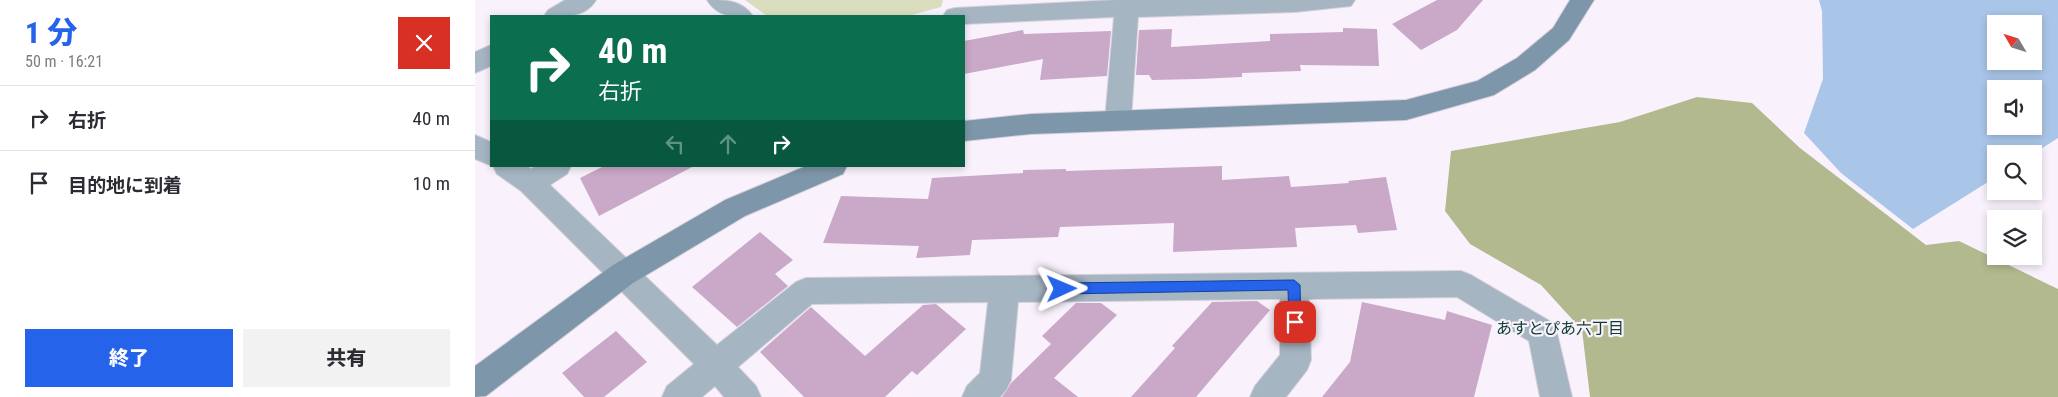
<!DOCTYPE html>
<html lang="ja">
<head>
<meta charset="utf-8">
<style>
	body { margin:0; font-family:"Roboto Condensed","Noto Sans JP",sans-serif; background:#f2f2f3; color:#2b2b33; height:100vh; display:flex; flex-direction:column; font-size:19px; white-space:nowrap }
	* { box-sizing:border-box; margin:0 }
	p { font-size:16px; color:#7c7c81 }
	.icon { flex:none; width:28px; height:28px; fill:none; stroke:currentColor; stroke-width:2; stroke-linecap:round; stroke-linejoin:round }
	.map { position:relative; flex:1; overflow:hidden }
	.sheet { display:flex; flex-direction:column; background:#fff; width:475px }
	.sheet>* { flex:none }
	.hud { position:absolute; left:15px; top:15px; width:475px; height:152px; border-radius:0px; box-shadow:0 2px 8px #0003; background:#0b6e4f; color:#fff; overflow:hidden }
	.needle { width:32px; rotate:308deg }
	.controls { position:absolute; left:1512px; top:15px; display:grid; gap:10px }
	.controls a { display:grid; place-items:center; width:55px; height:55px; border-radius:0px; background:#fff; box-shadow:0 2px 8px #0003; font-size:25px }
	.pin { position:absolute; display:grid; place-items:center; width:42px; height:42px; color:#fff; margin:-21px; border-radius:10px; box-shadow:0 2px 8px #0006 }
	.me { position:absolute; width:55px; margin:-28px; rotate:89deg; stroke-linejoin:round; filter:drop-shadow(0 0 4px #0008) }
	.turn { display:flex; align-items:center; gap:18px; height:105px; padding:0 25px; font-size:22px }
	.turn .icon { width:65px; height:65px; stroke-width:2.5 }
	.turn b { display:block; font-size:35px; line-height:42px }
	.lanes { display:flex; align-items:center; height:48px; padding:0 25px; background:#0003; justify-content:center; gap:25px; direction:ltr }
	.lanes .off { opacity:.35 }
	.round { display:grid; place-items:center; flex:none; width:52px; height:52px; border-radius:0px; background:#f2f2f3 }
	.overview { display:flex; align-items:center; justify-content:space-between; height:85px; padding:0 25px }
	h1 { font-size:30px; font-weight:800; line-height:38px; color:#2563eb }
	.action { display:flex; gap:10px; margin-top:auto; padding:10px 25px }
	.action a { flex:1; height:58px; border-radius:0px; background:#2563eb; color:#fff; font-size:20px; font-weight:800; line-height:58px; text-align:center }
	.action a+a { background:#f2f2f3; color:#2b2b33 }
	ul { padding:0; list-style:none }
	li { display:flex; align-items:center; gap:15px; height:65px; padding:0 25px; border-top:1px solid #e1e1e2 }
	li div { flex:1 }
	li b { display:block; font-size:19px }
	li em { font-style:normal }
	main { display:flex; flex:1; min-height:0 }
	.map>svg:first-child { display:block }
	.green { fill:#dadebe }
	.forest { fill:#b3b98e }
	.water { fill:#a9c5e8; fill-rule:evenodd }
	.building { fill:#c9a8c8 }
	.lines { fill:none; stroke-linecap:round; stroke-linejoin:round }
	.street-casing { stroke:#d6d0da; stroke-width:2 }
	.secondary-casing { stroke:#d6d0da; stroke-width:2 }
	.street { fill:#a5b5c2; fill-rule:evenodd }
	.secondary { fill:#7d96a9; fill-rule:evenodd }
	.route { fill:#2563eb; stroke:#184099 }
	.labels { text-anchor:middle; stroke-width:4.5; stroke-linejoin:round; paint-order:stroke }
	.neighbourhood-label { font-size:16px; fill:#0b3e2e; stroke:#f9f2fd }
</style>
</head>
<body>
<main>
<section class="sheet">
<div class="overview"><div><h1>1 分</h1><p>50 m · 16:21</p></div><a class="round" style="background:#d93025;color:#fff"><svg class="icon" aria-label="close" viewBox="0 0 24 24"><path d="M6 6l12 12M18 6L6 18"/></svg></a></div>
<ul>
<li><svg class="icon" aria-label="right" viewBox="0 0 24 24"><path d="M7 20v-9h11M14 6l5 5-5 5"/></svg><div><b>右折</b></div><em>40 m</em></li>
<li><svg class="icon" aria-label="arrive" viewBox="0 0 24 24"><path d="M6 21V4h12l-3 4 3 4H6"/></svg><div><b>目的地に到着</b></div><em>10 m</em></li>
</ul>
<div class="action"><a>終了</a><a>共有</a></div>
</section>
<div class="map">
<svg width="1583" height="397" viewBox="0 0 1583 397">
	<rect width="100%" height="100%" fill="#f9f2fd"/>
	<path class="green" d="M270,0H468L466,7L433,16H292Z"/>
	<path class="forest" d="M1222,97L1277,103L1325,148L1451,245L1484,241L1583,289V397H1115L1107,330L1066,285L995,244L970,211L976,151L1145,122Z"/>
	<path class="water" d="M1344,0H1583V138L1558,154H1521V177L1438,229L1366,173L1329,133L1348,79L1347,11ZM1521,24H1559V61H1521ZM1521,89H1559V126H1521Z"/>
	<path class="building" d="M962,0H1008L982,30L946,50L917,24Z
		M868,28L902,29L904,66L825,65L826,71L767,73V77L723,79L677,80L674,75H661L664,30L697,29L696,47L795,41V34L868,32Z
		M548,30L549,34L636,31L632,76L565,80L568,59L489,74V41Z
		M129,166H219L124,216L105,178Z
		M747,166V180L814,176L816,187L874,183L873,181L911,177L922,230L883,233L881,225L820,228L822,247L698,252L699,223L585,227L583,237L497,240L495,255L441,258L444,246L348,243L366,196L453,199L457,178L548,173V170L591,169V171Z
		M285,232L318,260L300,274L313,286L262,327L217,287Z
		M782,301L795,310L721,397H656L700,348L697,346L737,302Z
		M887,302L970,320L972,311L1017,325L999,397H847L875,362Z
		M601,303H626L642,315L579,378L603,397H527L536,383L576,344L567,336Z
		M461,304L491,329L442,375L437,371L410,397H329L285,352L336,307L390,356L448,305Z
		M141,331L172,362L129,397H109L87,373Z"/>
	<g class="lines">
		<defs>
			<path id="street" d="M90,0H121C110,19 88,16 69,16L73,10Z
				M232,0C251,0 267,0 278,16C260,17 243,18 232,0Z
				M640,0H880L876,6L820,12L663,17L656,120L652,127L643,130L634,127L630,120L639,17L489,24V16H468L472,10L480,8Z
				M16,45V66L0,73V52Z
				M0,135L16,142L17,166L0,159Z
				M18,166H52L56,169L61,166H96L92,174L75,185L242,345L321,282L331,278L986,271L996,275L1078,323L1082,333L1097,397H1065L1054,341L982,297L834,299L836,360L832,370L811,397H775L780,386L805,355V299L543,302L536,380L531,390L525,397H487L492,386L505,373L513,302L337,304L263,367L281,386L286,397H249L240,386L227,397H187L192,386L219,364L46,191L22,174Z"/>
			<path id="secondary" d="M1095,0H1119L1094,40L1060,70L1019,95L931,120L556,134L489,141V121L556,114L931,100L1002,81L1042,58L1078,28Z
				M331,166H372L368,174L270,216L158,283L11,396L0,397V366L138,265L250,200Z"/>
		</defs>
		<use href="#street" class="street-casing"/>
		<use href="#secondary" class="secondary-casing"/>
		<use href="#street" class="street"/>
		<use href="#secondary" class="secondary"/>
	</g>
	<path class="route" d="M819,280L825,285L826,322L820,328L814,322L813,290L587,294L581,289L587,283Z"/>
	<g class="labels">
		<g class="neighbourhood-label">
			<text x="1085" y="334">あすとぴあ六丁目</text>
		</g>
	</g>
</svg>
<div class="controls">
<a><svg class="needle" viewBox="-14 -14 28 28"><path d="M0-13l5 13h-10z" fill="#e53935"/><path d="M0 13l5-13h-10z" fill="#7c7c81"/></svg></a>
<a><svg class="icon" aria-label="sound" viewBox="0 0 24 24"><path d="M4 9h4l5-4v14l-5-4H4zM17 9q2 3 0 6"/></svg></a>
<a><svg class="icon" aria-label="search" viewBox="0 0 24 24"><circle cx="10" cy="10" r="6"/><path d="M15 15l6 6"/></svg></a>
<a><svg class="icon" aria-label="layers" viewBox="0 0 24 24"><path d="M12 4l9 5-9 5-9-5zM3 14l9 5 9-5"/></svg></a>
</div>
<div class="pin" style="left:820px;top:322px;background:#d93025"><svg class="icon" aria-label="arrive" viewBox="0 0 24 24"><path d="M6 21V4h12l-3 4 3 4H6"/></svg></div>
<svg class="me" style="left:587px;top:289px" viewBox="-20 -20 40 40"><path d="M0-17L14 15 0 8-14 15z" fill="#2563eb" stroke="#fff" stroke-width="4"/></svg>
<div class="hud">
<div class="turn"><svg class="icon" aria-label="right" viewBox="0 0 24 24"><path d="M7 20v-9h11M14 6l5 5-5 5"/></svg><div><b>40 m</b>右折</div></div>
<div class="lanes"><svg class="icon off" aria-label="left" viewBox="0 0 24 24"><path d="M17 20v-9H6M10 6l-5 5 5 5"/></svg><svg class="icon off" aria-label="ahead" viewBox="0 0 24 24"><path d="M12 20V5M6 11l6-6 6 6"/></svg><svg class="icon" aria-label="right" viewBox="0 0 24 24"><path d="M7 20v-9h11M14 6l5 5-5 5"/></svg></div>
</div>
</div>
</main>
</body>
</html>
